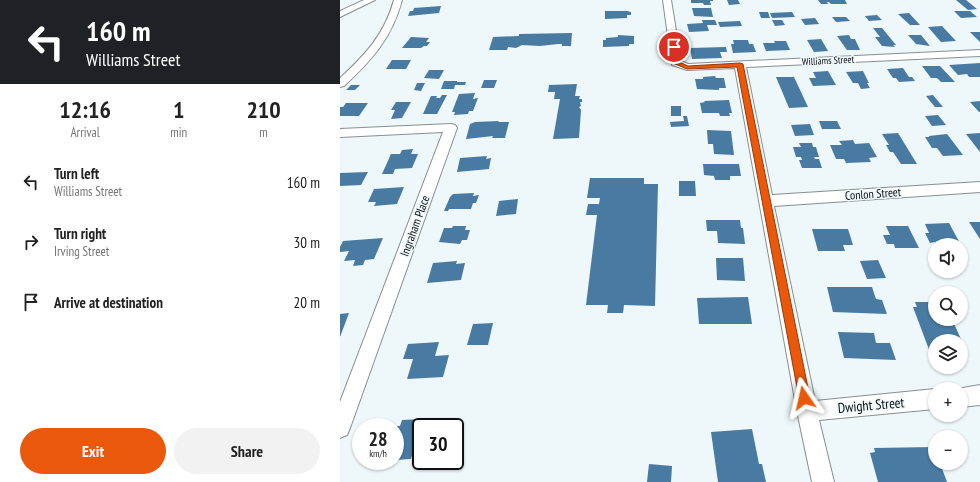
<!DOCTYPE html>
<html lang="en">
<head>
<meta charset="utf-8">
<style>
	body { margin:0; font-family:"PT Sans Narrow",sans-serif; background:#f2f2f2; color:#222; height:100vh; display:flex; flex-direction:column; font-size:15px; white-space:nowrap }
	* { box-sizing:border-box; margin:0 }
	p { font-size:13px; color:#767676 }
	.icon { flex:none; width:22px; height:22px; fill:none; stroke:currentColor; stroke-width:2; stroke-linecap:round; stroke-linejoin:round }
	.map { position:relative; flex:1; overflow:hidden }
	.panel { display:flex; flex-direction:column; background:#fff; width:340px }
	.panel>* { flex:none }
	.guide { background:#202124; color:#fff; overflow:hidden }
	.fabs { position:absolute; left:588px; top:238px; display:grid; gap:8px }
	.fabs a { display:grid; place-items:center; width:40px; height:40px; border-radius:50%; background:#fff; box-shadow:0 1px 3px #0004; font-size:20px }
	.speed { position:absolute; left:12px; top:418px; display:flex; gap:8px; font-size:20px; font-weight:700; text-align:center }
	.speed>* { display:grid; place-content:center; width:52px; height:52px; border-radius:50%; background:#fff; box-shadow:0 1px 3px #0004; line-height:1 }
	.speed small { font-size:10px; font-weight:400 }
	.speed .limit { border:2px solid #111; border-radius:6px; background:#fff; color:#111 }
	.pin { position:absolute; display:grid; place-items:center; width:34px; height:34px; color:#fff; margin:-17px; border:2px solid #fff; border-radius:50%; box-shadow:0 1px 4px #0007 }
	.me { position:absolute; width:44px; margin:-22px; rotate:349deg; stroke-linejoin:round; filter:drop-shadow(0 0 3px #0008) }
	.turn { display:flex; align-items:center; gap:14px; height:84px; padding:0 20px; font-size:18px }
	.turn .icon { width:52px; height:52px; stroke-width:2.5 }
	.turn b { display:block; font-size:28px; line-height:34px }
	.eta { display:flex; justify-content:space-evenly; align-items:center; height:68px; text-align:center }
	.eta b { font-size:24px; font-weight:600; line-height:28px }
	.cta { display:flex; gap:8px; margin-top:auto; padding:8px 20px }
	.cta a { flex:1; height:46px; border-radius:24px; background:#ea580c; color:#fff; font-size:16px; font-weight:600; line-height:46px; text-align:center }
	.cta a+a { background:#f2f2f2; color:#222 }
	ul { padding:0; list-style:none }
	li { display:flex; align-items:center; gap:12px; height:60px; padding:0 20px }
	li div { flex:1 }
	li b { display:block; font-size:15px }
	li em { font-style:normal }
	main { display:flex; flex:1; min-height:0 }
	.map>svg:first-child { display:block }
	.building { fill:#487aa2 }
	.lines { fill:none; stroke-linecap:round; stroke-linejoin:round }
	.street-casing { stroke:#878f91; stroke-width:2 }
	.street { fill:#fff; fill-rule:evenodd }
	.route { fill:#ea580c; stroke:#983908 }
	.labels { text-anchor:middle; stroke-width:3; stroke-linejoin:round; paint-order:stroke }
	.far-street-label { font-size:10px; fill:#0d1010; stroke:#eef7f9 }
	.street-label { font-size:12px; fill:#0d1010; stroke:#eef7f9 }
	.near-street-label { font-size:14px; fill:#0d1010; stroke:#eef7f9 }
</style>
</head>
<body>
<main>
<section class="panel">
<div class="guide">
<div class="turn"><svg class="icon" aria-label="left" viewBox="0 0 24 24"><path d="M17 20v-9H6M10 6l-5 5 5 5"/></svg><div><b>160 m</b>Williams Street</div></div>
</div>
<div class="eta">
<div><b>12:16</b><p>Arrival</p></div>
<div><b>1</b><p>min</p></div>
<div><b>210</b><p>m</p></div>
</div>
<ul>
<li><svg class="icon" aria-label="left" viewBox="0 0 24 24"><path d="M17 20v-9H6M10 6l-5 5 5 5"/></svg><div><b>Turn left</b><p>Williams Street</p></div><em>160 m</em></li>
<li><svg class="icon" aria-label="right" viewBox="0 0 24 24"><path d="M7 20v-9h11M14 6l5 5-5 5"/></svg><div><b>Turn right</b><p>Irving Street</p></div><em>30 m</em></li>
<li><svg class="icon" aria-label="arrive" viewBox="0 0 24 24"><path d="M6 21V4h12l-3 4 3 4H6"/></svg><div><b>Arrive at destination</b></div><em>20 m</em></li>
</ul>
<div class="cta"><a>Exit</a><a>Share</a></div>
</section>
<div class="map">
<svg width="640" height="482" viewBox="0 0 640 482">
	<rect width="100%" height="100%" fill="#eef7f9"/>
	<path class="building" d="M351,0H373V1H370L371,5H364L363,3H351Z
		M387,0H398L400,4L389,5Z
		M478,0H505L507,4H491L489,2H487L488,4H481Z
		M616,0H626L637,9L628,10Z
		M101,6L99,13L68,16L70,11H73L74,8Z
		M352,8H371L373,17L354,16Z
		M265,11H287L291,12V15H287V18L265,19Z
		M614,11H630L637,17L621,18Z
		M419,12H428L430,18H421Z
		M452,12L455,17L432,18L430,13Z
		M569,13L580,25H570L558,14Z
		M537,15L542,20L529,21L525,16Z
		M492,17H506L510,21L496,22Z
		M475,18L479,24L465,25L461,19Z
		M362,20H375L377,25H367L369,31L349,32L347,24L363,23Z
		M432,20H442L445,25L435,26Z
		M400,21L402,26L380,27L378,22Z
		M602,26L616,41L601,42L588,27Z
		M533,28H542L556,45H553L555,47L542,46L535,37H540Z
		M630,32H640V42Z
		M232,33L231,46H222V44H218L200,46L182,45L176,48L168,47L167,50H149L153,37L179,36V34Z
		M278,35L294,36V44H289V46L263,47V40H266V38L278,37Z
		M509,35L511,39H515L520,50H507L497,36Z
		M568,35H581L590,46L576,44Z
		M71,37L89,38L86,42H90L87,46H84L81,48H62Z
		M481,39L488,51L474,52L467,40Z
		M393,40H408L409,44H413L416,52L393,53L391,44H394Z
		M434,41H446L450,50L426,51L423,43H435Z
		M386,47L387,52H380L382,58L352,59L350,48Z
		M52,60H71L66,69H46Z
		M640,63V77H629L627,74L618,75L609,65Z
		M582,66H600L615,82H601L597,78H591Z
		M563,68L569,77H572L575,81L559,82L556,78H553L547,69Z
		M89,70H104L99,79L84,78Z
		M488,71L496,85L473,86L469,78H476L473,72Z
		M523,71L529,83H527L530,88L521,89L518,83H513L506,72Z
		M375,76L376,78H384L386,88H379V90L357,89L355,79H363V77Z
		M436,77H454L468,107L449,108Z
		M144,80H157L154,88H141Z
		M104,81H117V82H126L125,85H115L114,89H101Z
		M77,83H85L81,91L74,90Z
		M237,84L235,96H240L239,99H242V102H240L241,106L239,107L241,110L239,138L213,139L220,99H214L215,92H208L209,85Z
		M11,85H20L15,90H6Z
		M135,93L133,99L138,98L133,111H129L128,114L114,115L115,112H112L119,94Z
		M102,95H107L97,114H83L91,96H97L96,98H100Z
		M593,95L603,107H595L586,96Z
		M389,100L392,113H389L390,116H380L379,113H362L360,103L365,102L364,101Z
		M640,101V112H639L630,102Z
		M56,102H71L62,118L51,119L55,110H51Z
		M6,103H28L19,116H0V107H3Z
		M331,106H341V116H331Z
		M598,115L606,125L592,126L585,116Z
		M343,116H347L349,126L331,127L330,122L344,121Z
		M159,121L158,122H169L165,138H152L153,136L126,139L130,124L135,122Z
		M479,121H497L501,129H482Z
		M470,124L474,135L455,136L451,125Z
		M367,130L391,131L394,155L374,154L373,144H368Z
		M558,133L577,164H561L553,152H550L546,145H549L542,134Z
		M640,133V152L626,134Z
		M607,134L623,155L603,156L597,148H592L585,137H589V136Z
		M513,140L515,144L529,143L537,157L529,158L531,162L506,163L504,159H496L490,145H502L499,141Z
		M459,143H472L473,147H476L479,157H474L475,159H479L482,168H462L459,160H462L461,157H456L453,147H461Z
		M73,149L71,154H78L72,168L55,169L53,174H42L51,154H60L62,150Z
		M147,156L146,159L151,158L149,169L117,172L120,158Z
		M363,164H399L401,176H390V180H375L374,176L364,175Z
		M28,172L21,185L0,186V173Z
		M250,178H304V184H318L315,306L284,305L283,313H267L268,305H246L257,215H246L248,204H259L260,198H247Z
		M339,181H355L356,196H339Z
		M64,187L57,204L34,206L36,202H28L34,189Z
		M134,193L133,196L139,195L136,203H133L131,209H109L108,211H104L110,197L113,194Z
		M178,199L176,214L156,216L159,201Z
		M366,220H400L401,228H403L405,244L378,243L377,231H367Z
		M629,222H640V239Z
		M609,223L621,245H596L595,242L590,243L585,233H589L585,224Z
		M113,226H126L125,230H130L127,240H122L120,244L99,242L104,228H112Z
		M546,226H568L579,248H555L554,244H547L543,235H550Z
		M472,229H508L513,245H503L505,251H478Z
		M43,238L34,259L25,260L23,265L13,266L15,260L4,261L9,251L0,252V247L3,241Z
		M376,258H403L405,281L377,280Z
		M538,260L546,278L527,279L520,261Z
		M117,261L116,264L125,263L121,280L87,283L93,263Z
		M487,287H532L536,299L542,300L547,314L493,312Z
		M408,297L412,324H359L357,298Z
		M575,302H595V319H612L628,355H621V341H595V355H591L573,307H577Z
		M9,313L0,337V314Z
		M153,323L148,345H127L133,324Z
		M498,332L534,333L536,343H550L556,360L504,358Z
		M99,342L95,356L109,355L103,377L67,379L73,359H63L68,344Z
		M82,419L71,459L55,460V426H60L62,420Z
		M412,429L419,464H422L426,482H378L371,432Z
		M594,447L595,463H600L607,482H538L530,453L535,452L534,448Z
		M309,464L332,466L331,482H307Z"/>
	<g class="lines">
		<defs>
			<path id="street" d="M24,0H35L0,17V11Z
				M54,0H62C52,38 32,60 4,86L0,87V78C26,54 44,35 54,0Z
				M323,0H331L341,61L348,64L640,50V56L406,67L432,195L640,182V192L434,206L475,401L595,389V409L479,420L494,482H472L457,411L395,68L347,70L332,65Z
				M111,124L115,125L117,128L10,428L7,435L0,438V402L103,132L0,137V129Z
				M640,385V405L621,407V389H617Z"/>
		</defs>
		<use href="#street" class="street-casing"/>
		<use href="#street" class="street"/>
	</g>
	<path class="route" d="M332,46L337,47L339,62L348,66L400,63L403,64L470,398L469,402L464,403L460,402L459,398L397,67L347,69L333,63Z"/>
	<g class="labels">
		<g class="far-street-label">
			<text transform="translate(488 60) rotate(-3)" y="4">Williams Street</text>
		</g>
		<g class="street-label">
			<text transform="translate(533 194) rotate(-4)" y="4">Conlon Street</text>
			<text transform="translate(75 226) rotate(-70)" y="4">Ingraham Place</text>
		</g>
		<g class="near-street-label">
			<text transform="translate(531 405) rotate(-5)" y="5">Dwight Street</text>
		</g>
	</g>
</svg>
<div class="fabs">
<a><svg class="icon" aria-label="sound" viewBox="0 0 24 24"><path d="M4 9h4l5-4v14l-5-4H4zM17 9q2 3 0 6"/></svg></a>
<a><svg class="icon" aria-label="search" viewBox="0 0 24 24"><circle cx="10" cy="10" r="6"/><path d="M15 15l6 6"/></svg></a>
<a><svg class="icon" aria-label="layers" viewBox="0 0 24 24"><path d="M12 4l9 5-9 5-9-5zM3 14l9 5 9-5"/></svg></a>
<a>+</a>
<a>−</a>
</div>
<div class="speed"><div>28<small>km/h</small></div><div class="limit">30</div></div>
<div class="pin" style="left:334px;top:47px;background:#d93025"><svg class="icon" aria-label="arrive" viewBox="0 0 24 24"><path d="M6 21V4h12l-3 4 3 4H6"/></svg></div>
<svg class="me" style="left:464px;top:398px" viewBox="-20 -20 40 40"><path d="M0-17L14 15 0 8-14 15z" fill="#ea580c" stroke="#fff" stroke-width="4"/></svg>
</div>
</main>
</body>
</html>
